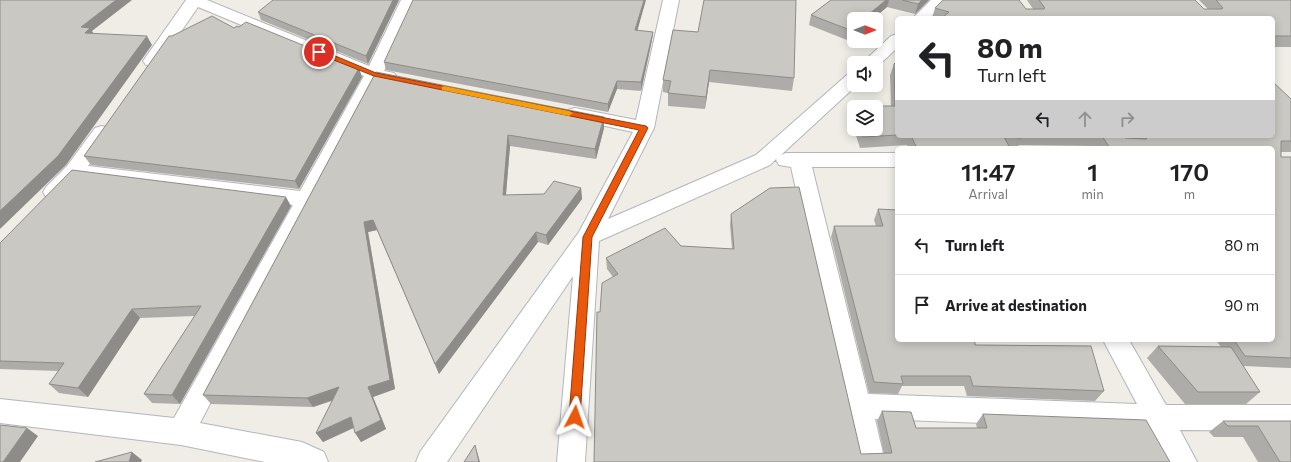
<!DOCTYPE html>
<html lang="en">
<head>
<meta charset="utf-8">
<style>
	body { margin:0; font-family:Commissioner,sans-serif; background:#f6f6f6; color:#202124; height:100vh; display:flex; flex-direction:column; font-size:15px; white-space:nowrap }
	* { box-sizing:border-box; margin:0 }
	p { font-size:13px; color:#757577 }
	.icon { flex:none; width:22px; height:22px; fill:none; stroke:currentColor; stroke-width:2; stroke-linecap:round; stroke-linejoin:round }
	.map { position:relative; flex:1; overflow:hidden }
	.details { position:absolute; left:895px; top:146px; width:380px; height:196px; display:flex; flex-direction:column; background:#fff; border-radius:6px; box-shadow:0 2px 10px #0003 }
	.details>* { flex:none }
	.hud { position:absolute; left:895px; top:16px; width:380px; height:122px; border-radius:6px; box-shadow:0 2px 10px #0003; background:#fff; color:#202124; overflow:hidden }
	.needle { width:26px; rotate:90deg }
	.controls { position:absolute; left:847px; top:12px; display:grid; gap:8px }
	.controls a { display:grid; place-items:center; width:36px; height:36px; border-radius:6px; background:#fff; box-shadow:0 2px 10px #0003; font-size:20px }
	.pin { position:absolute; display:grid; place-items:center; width:34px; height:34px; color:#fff; margin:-17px; border:2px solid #fff; border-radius:50%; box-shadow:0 1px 4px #0007 }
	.me { position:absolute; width:44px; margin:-22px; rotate:4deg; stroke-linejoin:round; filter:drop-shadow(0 0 3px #0008) }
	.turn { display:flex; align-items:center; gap:14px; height:84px; padding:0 16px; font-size:18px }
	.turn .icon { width:52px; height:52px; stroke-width:2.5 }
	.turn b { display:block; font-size:28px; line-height:34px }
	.lanes { display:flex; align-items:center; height:38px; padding:0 16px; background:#0003; justify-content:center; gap:20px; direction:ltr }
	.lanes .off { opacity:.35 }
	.eta { display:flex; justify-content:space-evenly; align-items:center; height:68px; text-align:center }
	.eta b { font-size:24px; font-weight:600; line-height:28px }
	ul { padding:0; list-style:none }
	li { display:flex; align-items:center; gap:12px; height:60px; padding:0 16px; border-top:1px solid #e0e0e0 }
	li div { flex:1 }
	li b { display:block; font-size:15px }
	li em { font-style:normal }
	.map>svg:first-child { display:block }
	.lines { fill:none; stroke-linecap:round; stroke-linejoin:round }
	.minor-casing { stroke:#b3b6ba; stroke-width:2 }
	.minor { fill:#fff; fill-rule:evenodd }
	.wall { fill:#aeaca8 }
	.shaded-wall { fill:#8d8c88 }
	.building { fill:#cac8c3; stroke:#8d8c88 }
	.route { fill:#ea580c; stroke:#983908 }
	.slow { fill:#f59e0b }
</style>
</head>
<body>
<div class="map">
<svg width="1291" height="462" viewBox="0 0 1291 462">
	<rect width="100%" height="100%" fill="#efede6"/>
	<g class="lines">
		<defs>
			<path id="minor" d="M186,0H207L369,66L401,0H417L384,71L394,73L397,77L394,81L388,82L379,80L200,423L302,442L324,452L328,462H265L181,445L0,423V399L174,418L293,205L79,178C69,188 61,202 46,197L43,192L46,187L67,166L95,128L102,126L109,128L112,132L88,166L300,191L364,76L198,7L158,65L152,66L146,65L143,61Z
				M663,0H679L654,128L608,219L756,155L848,74L854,73V85H857L781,155L786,153H897V167H812L868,394L1137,404L1103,340H1129L1166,405H1291V431L1180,430L1197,462H1168L1150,429L875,419L885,462H857L791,167L779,165L776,160L777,158L770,165L599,241L585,462H557L573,276L447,462H416L420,452L579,232L633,132L568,118L566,114L568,110L575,108L636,120Z
				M931,0H948L930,18H913Z
				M897,34V48L877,67L876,63H862L891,36Z"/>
		</defs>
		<use href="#minor" class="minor-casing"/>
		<use href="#minor" class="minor"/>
	</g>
	<path class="wall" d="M399,0L368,64L261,20L258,12Z
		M831,0H929L915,14L887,7L847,40L809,25L811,15Z
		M1027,0H1195L1204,9H1208L1199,0H1291V47H1273V18H932L935,8L1033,9Z
		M234,28L362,77L299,189L91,165L84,156L172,36Z
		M673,30L794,78L792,91L709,82L705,109L668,106V93L663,92V80Z
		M637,31L653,32L652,40L641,91L617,89L608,112L386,70L384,62Z
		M897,61V136H1123L1125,138H1133L1131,136H1273L1291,99V152H1281V157H1291V368L1243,366L1260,392L1246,404H1185L1147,358L1158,346L1221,347L1216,340H1273V148H1096L1095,146L1019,145L1017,148H908L907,145L860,148L854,129H876L854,107V128L851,117L854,106H891L890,75L894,64Z
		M376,72L604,128L596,159L510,146L506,195L544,194L581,188L582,199L548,245L538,242L439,374L377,230L368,232L395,389L373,397L386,429L361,442L354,428L323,442L316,433L332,401L313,407L211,404L203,395Z
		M291,206L180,404L152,403L144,394L195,316L140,318L88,397L59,393L49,384L58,371L0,369V243Z
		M878,209L975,345L1104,391L1095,401L967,396L964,386H902L898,394L869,393L831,237L834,226H876L874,220Z
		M731,214L861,454H884L877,421L882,411L916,428H977L976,424L983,414L1170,462H594L600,312L613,277L607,269L606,258L681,246L732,249L730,225Z
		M1223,421H1291V462H1258L1243,437H1214L1209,432Z"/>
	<path class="shaded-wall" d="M116,0H132L92,31L96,37L91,41L81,27Z
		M393,0H399L368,64L366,56Z
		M644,0H646L635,39V30Z
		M886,0H889L887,7L873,19H863Z
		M922,0H929L915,14L918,4Z
		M854,27V35L847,40L850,30Z
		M653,32L652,40L641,91V82Z
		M147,36L152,45L66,165L0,229V211Z
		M359,68L362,77L299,189L295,181Z
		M710,70L709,82L705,109L706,97Z
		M617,81V89L608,112V104Z
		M604,117V128L596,159L595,149Z
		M508,135L510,146L505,205L503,195Z
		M581,188L582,199L548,245L546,235Z
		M286,197L291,206L180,404L172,395Z
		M373,220L377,230L368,232L395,389L373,397L386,429L361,442L355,433L368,387L364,222Z
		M536,232L538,242L439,374L435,364Z
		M132,309L140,318L88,397L78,388Z
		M339,387L344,396L313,407L307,398Z
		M351,417L357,426L323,442L316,433Z
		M27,428L38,436L20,462H3Z
		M475,445L478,455L480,462H479Z
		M132,452L142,460L141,462H129Z"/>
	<path class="building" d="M0,0H116L81,27L90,28L85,33L147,36L58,156L0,211Z
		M273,0H393L366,56L258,12Z
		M413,0H644L635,30L653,32L641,82L617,81L608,104L384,62Z
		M704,0H796L794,78L710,70L706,97L668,93L671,81L663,80L673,30L698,32Z
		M831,0H886L863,19H854V27L850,30L811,15Z
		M902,0H922L918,4Z
		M943,0H1019L1026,9H1044L1045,8L1039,0H1195L1204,9H1222L1223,8L1216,0H1291V36H1273V18H942L949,12L935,8Z
		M212,16L234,28L237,26L239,27L246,22L359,68L295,181L84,156L169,36H172Z
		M897,61V135L863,137L861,129H876V107H854V106H895L894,64Z
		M376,72L604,117L595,149L508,135L503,195L544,194L554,181L581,188L546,235L536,232L435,364L373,220L364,222L390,380L368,387L381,420L355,433L351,417L316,433L339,387L307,398L203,395Z
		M1273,82L1291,99V141H1281V157H1291V358L1245,356L1234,340H1273V148H1110L1102,136H1123L1125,138L1146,139L1148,137L1147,136H1273Z
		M911,136H1021L1022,138L1004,137L1010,148H917Z
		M72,170L286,197L172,395L144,394L201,306L132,309L78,388L49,384L64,363L0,361V243Z
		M799,187L861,454L892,453L882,411L911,412L916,428H987L983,414L1146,420L1170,462H594L597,312H600L602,283L618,274L606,258L665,228L681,246L734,249L731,214L770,188Z
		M878,209L897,210V340H975V345L1091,346L1104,391L973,386L970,376H901L903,384L874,382L834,226H883Z
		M1158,346L1231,347L1260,392H1198Z
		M1223,421H1291V462H1280L1258,426H1228Z
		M0,425L27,428L3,462H0Z
		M475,445L479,462H464Z
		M132,452L129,462H95Z"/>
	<path class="route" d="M316,50H321L376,73L646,126L648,128L592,237L580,417L579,421L575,422L571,421L569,417L583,237L639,130L374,76L316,53Z"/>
	<path class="slow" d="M444,86L569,111L573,113L569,116L442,90V87Z"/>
</svg>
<div class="controls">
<a><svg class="needle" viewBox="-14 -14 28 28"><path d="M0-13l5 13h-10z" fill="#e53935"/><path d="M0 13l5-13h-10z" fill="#757577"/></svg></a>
<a><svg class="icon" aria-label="sound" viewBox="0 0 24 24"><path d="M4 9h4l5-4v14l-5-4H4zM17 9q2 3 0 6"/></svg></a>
<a><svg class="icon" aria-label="layers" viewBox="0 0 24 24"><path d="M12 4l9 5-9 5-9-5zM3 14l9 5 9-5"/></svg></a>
</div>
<div class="pin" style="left:319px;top:52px;background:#d93025"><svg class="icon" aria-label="arrive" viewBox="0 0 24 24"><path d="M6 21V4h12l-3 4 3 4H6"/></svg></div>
<svg class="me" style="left:575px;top:417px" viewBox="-20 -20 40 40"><path d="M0-17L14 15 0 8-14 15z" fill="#ea580c" stroke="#fff" stroke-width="4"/></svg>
<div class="hud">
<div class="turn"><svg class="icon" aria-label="left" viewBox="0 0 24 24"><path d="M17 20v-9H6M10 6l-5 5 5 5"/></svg><div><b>80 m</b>Turn left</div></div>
<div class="lanes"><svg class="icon" aria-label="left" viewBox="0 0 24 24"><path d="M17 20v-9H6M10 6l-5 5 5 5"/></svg><svg class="icon off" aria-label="ahead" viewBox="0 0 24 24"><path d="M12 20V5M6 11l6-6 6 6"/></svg><svg class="icon off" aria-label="right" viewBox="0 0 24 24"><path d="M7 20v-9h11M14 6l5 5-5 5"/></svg></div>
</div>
<section class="details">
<div class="eta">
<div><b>11:47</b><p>Arrival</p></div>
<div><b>1</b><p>min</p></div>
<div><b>170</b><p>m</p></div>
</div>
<ul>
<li><svg class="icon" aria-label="left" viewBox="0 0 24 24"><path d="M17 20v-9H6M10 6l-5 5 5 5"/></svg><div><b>Turn left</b></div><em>80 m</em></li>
<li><svg class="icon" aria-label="arrive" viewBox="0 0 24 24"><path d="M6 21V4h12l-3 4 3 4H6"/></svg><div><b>Arrive at destination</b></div><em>90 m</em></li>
</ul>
</section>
</div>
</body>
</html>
